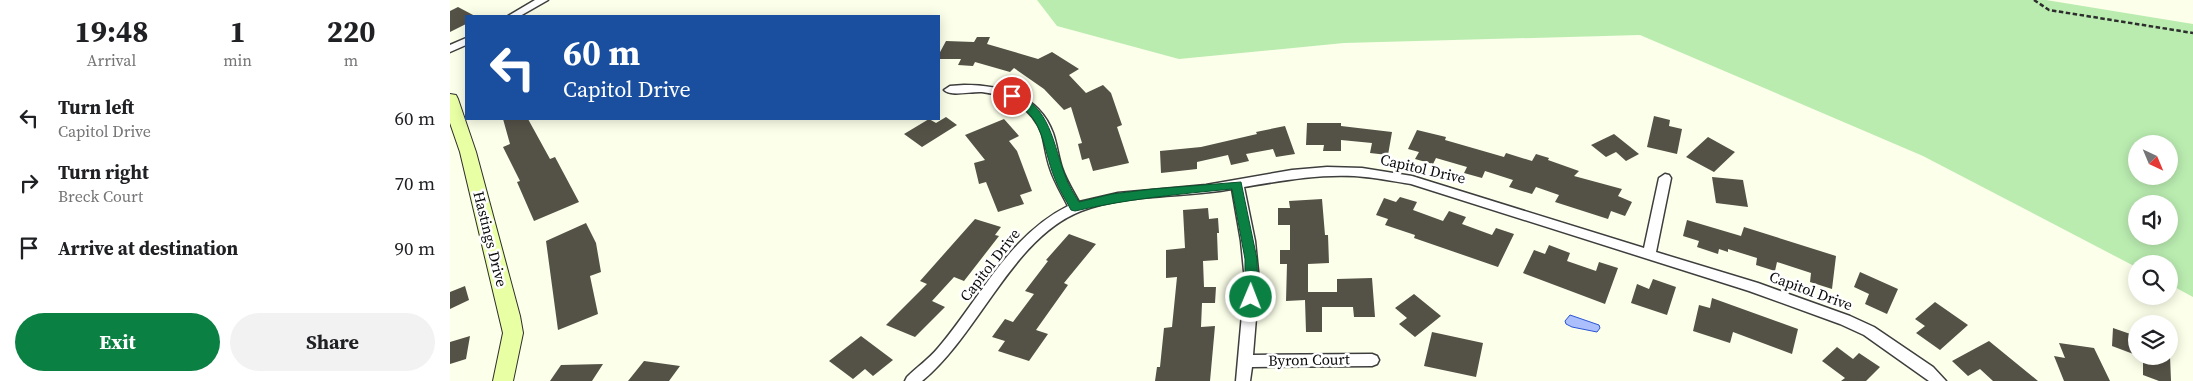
<!DOCTYPE html>
<html lang="en">
<head>
<meta charset="utf-8">
<style>
	body { margin:0; font-family:"Source Serif 4",serif; background:#f2f2f2; color:#202124; height:100vh; display:flex; flex-direction:column; font-size:19px; white-space:nowrap }
	* { box-sizing:border-box; margin:0 }
	p { font-size:16px; color:#757577 }
	.icon { flex:none; width:28px; height:28px; fill:none; stroke:currentColor; stroke-width:2; stroke-linecap:round; stroke-linejoin:round }
	.map { position:relative; flex:1; overflow:hidden }
	.side { display:flex; flex-direction:column; background:#fff; width:450px }
	.side>* { flex:none }
	.top-card { position:absolute; left:15px; top:15px; width:475px; height:105px; border-radius:0px; box-shadow:0 2px 12px #0003; background:#1a4fa0; color:#fff; overflow:hidden }
	.needle { width:32px; rotate:136deg }
	.tools { position:absolute; left:1678px; top:135px; display:grid; gap:10px }
	.tools a { display:grid; place-items:center; width:50px; height:50px; border-radius:50%; background:#fff; box-shadow:0 2px 12px #0003; font-size:25px }
	.pin { position:absolute; display:grid; place-items:center; width:42px; height:42px; color:#fff; margin:-21px; border:2px solid #fff; border-radius:50%; box-shadow:0 1px 5px #0007 }
	.me { position:absolute; width:55px; margin:-28px; rotate:1deg; stroke-linejoin:round; filter:drop-shadow(0 0 4px #0008) }
	.turn { display:flex; align-items:center; gap:18px; height:105px; padding:0 15px; font-size:22px }
	.turn .icon { width:65px; height:65px; stroke-width:2.5 }
	.turn b { display:block; font-size:35px; line-height:42px }
	.eta { display:flex; justify-content:space-evenly; align-items:center; height:85px; text-align:center }
	.eta b { font-size:30px; font-weight:700; line-height:35px }
	.action { display:flex; gap:10px; margin-top:auto; padding:10px 15px }
	.action a { flex:1; height:58px; border-radius:30px; background:#0b8043; color:#fff; font-size:20px; font-weight:700; line-height:58px; text-align:center }
	.action a+a { background:#f2f2f2; color:#202124 }
	ul { padding:0; list-style:none }
	li { display:flex; align-items:center; gap:15px; height:65px; padding:0 15px }
	li div { flex:1 }
	li b { display:block; font-size:19px }
	li em { font-style:normal }
	main { display:flex; flex:1; min-height:0 }
	.map>svg:first-child { display:block }
	.green { fill:#baecb0; fill-rule:evenodd }
	.water { fill:#aabffb; stroke:#2b55d7 }
	.building { fill:#545147 }
	.lines { fill:none; stroke-linecap:round; stroke-linejoin:round }
	.street-casing { stroke:#3e3e3e; stroke-width:3 }
	.secondary-casing { stroke:#2d2d2d; stroke-width:2 }
	.path { stroke:#2d2d2d; stroke-width:2.5; stroke-dasharray:4.5 2.5; stroke-linecap:butt }
	.street { fill:#fff; fill-rule:evenodd }
	.secondary { fill:#e9ffa4; fill-rule:evenodd }
	.route { fill:#0b8043; stroke:#07532c }
	.labels { text-anchor:middle; stroke-width:5; stroke-linejoin:round; paint-order:stroke }
	.street-label { font-size:15px; fill:#0b0b0b; stroke:#fff }
</style>
</head>
<body>
<main>
<section class="side">
<div class="eta">
<div><b>19:48</b><p>Arrival</p></div>
<div><b>1</b><p>min</p></div>
<div><b>220</b><p>m</p></div>
</div>
<ul>
<li><svg class="icon" aria-label="left" viewBox="0 0 24 24"><path d="M17 20v-9H6M10 6l-5 5 5 5"/></svg><div><b>Turn left</b><p>Capitol Drive</p></div><em>60 m</em></li>
<li><svg class="icon" aria-label="right" viewBox="0 0 24 24"><path d="M7 20v-9h11M14 6l5 5-5 5"/></svg><div><b>Turn right</b><p>Breck Court</p></div><em>70 m</em></li>
<li><svg class="icon" aria-label="arrive" viewBox="0 0 24 24"><path d="M6 21V4h12l-3 4 3 4H6"/></svg><div><b>Arrive at destination</b></div><em>90 m</em></li>
</ul>
<div class="action"><a>Exit</a><a>Share</a></div>
</section>
<div class="map">
<svg width="1743" height="381" viewBox="0 0 1743 381">
	<rect width="100%" height="100%" fill="#fcffe9"/>
	<path class="green" d="M587,0H1596L1743,24V297L1719,284V264H1686V267L1473,156L1190,35L894,43L729,59L607,26ZM1686,144H1719V176H1686ZM1686,204H1719V236H1686Z"/>
	<path class="water" d="M1120,315L1149,325L1150,328L1147,332L1122,327L1116,324L1115,321Z"/>
	<path class="building" d="M8,7L25,16H16V24L0,32V11Z
		M527,37H540L537,44L588,59L602,52L629,69L619,75L636,93L653,85L661,93L672,125L667,127L679,163L643,171L639,158L632,160L628,144L632,143L621,107L614,110L594,89L564,68L560,72L525,62L523,66L508,65L511,59H489V54L496,41L524,42Z
		M1204,116L1220,120L1219,126L1232,129L1227,154L1197,147Z
		M496,117L507,125L472,147L454,134L479,119L486,123Z
		M53,119H78L100,159L105,157L129,202L84,221L67,182L70,181L53,147L60,144Z
		M554,119L569,136L559,141L567,151L582,191L570,195L574,204L548,212L536,182L529,184L524,163L535,160L515,135Z
		M857,123H891V126L942,132L938,155L920,153L922,143L891,140V151H873L874,145H856Z
		M835,126L845,154L826,157L823,149L796,154L799,161L781,165L778,155L747,162V169L711,173L710,151L751,147L807,134L806,132Z
		M967,130L996,137L995,140L1054,157L1056,153L1082,161L1086,154L1099,158L1098,160L1129,171L1124,176L1172,189L1168,196L1182,202L1175,216L1161,211L1158,219L1105,202L1109,195L1086,187L1082,194L1059,187L1063,180L1035,171L1032,178L1014,173L1017,167L986,158L983,164L965,159L969,152L958,149Z
		M1164,134L1189,154L1176,161L1166,152L1156,157L1141,145Z
		M1258,137L1285,152L1264,172L1236,157Z
		M1262,177L1293,180L1298,207L1266,203Z
		M950,197L967,202L963,210L993,221L999,211L1016,217L1012,224L1042,235L1046,228L1064,234L1048,267L964,238L965,235L935,225L938,219L926,215L934,198L946,202Z
		M872,199L875,235H878L879,263L858,264V292H887V279L922,278L925,317H904L903,307H872V332H856L855,300L836,301L837,264H830V250H840V225H828V208H840L839,201Z
		M758,208L759,219L768,218L769,233H767L768,260L753,261L754,287H766L765,303H752L751,327L765,326L760,381H705L707,367H710L714,328L722,327L727,277L716,278V250L735,248L733,210Z
		M525,219L551,227L545,235L549,236L514,281L504,277L482,301L495,307L465,337L436,325L477,284L470,281Z
		M1237,220L1291,236L1294,227L1386,256L1382,289L1360,282L1361,273L1327,262L1325,271L1306,265L1307,258L1278,249V252L1269,249L1268,254L1247,247L1249,241L1233,236Z
		M136,223L146,243L151,272L140,276L148,314L108,330L96,241Z
		M619,234L646,244L614,283L618,285L586,330L598,334L579,361L548,351L555,341L542,337L555,319L563,322L584,294L575,291L598,261L596,260Z
		M1099,245L1120,253L1117,261L1146,271L1149,262L1168,268L1155,304L1073,273L1084,250L1095,254Z
		M1410,272L1448,289L1437,314L1415,304L1419,294L1404,287Z
		M1203,279L1226,287L1217,315L1181,303L1187,284L1199,289Z
		M15,286L19,300L0,309V292Z
		M964,294L991,316L965,337L949,324L957,318L945,308Z
		M1262,298L1348,329L1342,354L1283,332L1280,343L1243,331L1249,305L1260,308Z
		M1485,302L1518,325L1490,350L1466,333L1475,326L1465,319Z
		M1663,328L1686,336V355L1662,346Z
		M982,332L1033,343L1026,377L974,366Z
		M20,336L16,359L0,364V342Z
		M411,336L443,360L423,376L415,369L403,379L379,361Z
		M1539,341L1588,381H1543L1530,369L1518,376L1502,361Z
		M1609,343L1644,348L1660,381H1614L1604,356L1615,358Z
		M1387,347L1403,359L1409,353L1430,367L1416,381H1391L1395,378L1372,361Z
		M1693,356H1720L1721,381H1709L1693,375Z
		M194,361L230,366L219,381H178Z
		M153,364L142,381H100L111,365Z"/>
	<g class="lines">
		<defs>
			<path id="street" d="M85,0H98L70,16H58Z
				M16,38V45L0,52V45Z
				M514,85C552,85 589,95 603,133C607,144 608,156 612,168C616,180 623,191 629,202L668,193L756,185L842,170L877,167L912,168L962,176L1194,248L1209,178L1215,174L1219,175L1221,178L1206,252L1308,283L1400,316L1424,327L1483,367L1496,381H1479L1414,335L1390,324L1299,291L961,184C942,181 923,177 904,176C867,174 830,181 794,187L805,241L809,281L803,355L922,354L927,356L929,360L927,364L922,366L802,367L800,381H786L795,281L791,241L782,189C732,198 679,193 631,211C562,238 530,333 472,381H455L457,377C467,367 479,359 488,348C530,299 558,236 618,206C612,194 604,181 600,168C596,157 595,145 592,134C583,108 558,95 532,92C522,91 501,97 494,90L500,86Z"/>
			<path id="secondary" d="M0,94L6,95L8,99L26,152L70,316L73,333L63,381H43L53,333L10,152L0,123Z"/>
		</defs>
		<use href="#street" class="street-casing"/>
		<use href="#secondary" class="secondary-casing"/>
		<path class="path" d="M1584,0L1599,10L1743,33"/>
		<use href="#street" class="street"/>
		<use href="#secondary" class="secondary"/>
	</g>
	<path class="route" d="M562,93C601,104 603,146 616,178C619,186 624,194 629,202L662,194L703,189L791,182L807,259L808,297L806,301H797L795,297V259L782,189C729,194 677,199 625,211L621,210C616,200 609,190 605,179C591,145 596,117 558,98V94Z"/>
	<g class="labels">
		<g class="street-label">
			<text transform="translate(973 169) rotate(13)" y="5">Capitol Drive</text>
			<text transform="translate(40 239) rotate(76)" y="5">Hastings Drive</text>
			<text transform="translate(540 265) rotate(-52)" y="5">Capitol Drive</text>
			<text transform="translate(1361 291) rotate(20)" y="5">Capitol Drive</text>
			<text transform="translate(859 360) rotate(-1)" y="5">Byron Court</text>
		</g>
	</g>
</svg>
<div class="tools">
<a><svg class="needle" viewBox="-14 -14 28 28"><path d="M0-13l5 13h-10z" fill="#e53935"/><path d="M0 13l5-13h-10z" fill="#757577"/></svg></a>
<a><svg class="icon" aria-label="sound" viewBox="0 0 24 24"><path d="M4 9h4l5-4v14l-5-4H4zM17 9q2 3 0 6"/></svg></a>
<a><svg class="icon" aria-label="search" viewBox="0 0 24 24"><circle cx="10" cy="10" r="6"/><path d="M15 15l6 6"/></svg></a>
<a><svg class="icon" aria-label="layers" viewBox="0 0 24 24"><path d="M12 4l9 5-9 5-9-5zM3 14l9 5 9-5"/></svg></a>
</div>
<div class="pin" style="left:562px;top:96px;background:#d93025"><svg class="icon" aria-label="arrive" viewBox="0 0 24 24"><path d="M6 21V4h12l-3 4 3 4H6"/></svg></div>
<svg class="me" style="left:801px;top:297px" viewBox="-20 -20 40 40"><circle r="17" fill="#0b8043" stroke="#fff" stroke-width="3"/><path d="M0-11L8 9 0 5-8 9z" fill="#fff"/></svg>
<div class="top-card">
<div class="turn"><svg class="icon" aria-label="left" viewBox="0 0 24 24"><path d="M17 20v-9H6M10 6l-5 5 5 5"/></svg><div><b>60 m</b>Capitol Drive</div></div>
</div>
</div>
</main>
</body>
</html>
